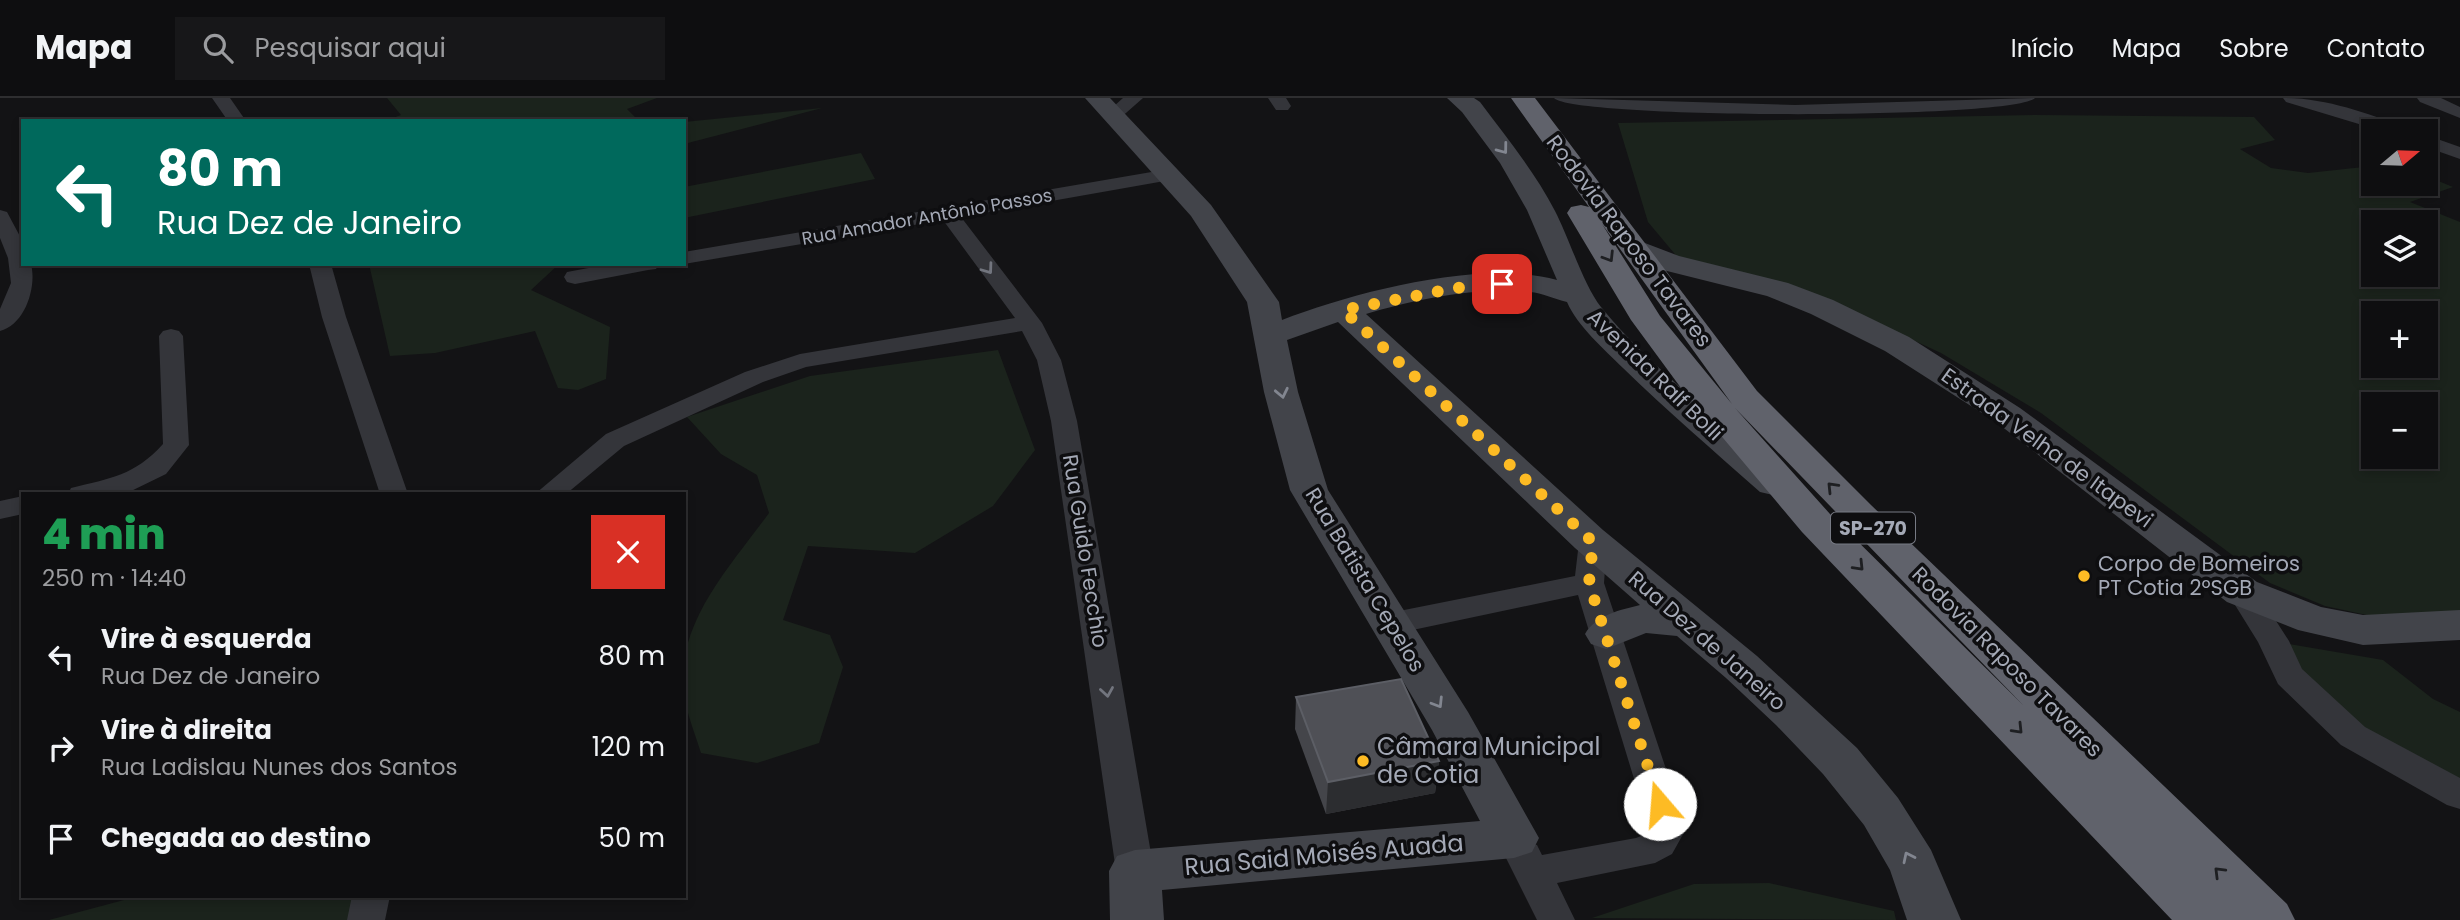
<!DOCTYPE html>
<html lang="pt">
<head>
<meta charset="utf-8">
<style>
	body { margin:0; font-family:Poppins,sans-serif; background:#171719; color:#f1f3f6; height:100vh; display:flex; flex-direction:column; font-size:26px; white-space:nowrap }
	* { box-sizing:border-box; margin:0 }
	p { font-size:23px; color:#9b9c9f }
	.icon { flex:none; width:38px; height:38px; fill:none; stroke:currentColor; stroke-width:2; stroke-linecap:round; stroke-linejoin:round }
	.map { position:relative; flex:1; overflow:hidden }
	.details { position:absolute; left:21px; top:394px; width:665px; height:406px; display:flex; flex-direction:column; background:#0e0e10; border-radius:0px; box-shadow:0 4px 10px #0003,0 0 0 2px #2e2e30 }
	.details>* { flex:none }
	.hud { position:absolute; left:21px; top:21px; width:665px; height:147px; border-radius:0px; box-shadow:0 4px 10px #0003,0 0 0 2px #2e2e30; background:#00695c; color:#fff; overflow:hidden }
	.needle { width:46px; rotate:71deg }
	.buttons { position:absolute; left:2361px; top:21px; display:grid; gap:14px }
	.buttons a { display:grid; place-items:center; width:77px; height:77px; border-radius:0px; background:#0e0e10; box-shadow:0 4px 10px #0003,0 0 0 2px #2e2e30; font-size:35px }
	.pin { position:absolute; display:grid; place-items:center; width:60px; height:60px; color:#fff; margin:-30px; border-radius:14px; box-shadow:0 4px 10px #0006 }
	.me { position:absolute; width:77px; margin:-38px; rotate:342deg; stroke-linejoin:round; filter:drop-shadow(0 0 5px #0008) }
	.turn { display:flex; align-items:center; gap:24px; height:147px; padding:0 21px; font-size:32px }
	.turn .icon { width:91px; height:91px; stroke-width:2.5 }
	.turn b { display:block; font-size:49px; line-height:60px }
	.round { display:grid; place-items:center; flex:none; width:74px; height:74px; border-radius:0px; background:#171719 }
	.head { display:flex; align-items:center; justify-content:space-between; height:119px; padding:0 21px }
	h1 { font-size:42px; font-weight:800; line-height:52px; color:#1e9e55 }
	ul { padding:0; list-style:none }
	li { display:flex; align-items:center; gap:21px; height:91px; padding:0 21px }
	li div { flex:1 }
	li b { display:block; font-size:26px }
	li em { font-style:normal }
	header { display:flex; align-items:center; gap:42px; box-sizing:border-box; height:98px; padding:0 35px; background:#0e0e10; border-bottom:2px solid #2e2e30 }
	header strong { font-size:33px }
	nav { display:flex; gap:38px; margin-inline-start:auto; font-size:24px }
	.search { width:490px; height:63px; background:#171719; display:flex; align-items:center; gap:18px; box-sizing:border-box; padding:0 24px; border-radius:0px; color:#9b9c9f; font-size:26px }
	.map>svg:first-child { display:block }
	.green { fill:#1b231c; fill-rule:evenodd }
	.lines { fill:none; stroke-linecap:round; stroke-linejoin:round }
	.minor { fill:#34353a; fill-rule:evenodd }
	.secondary { fill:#42444a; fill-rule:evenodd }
	.motorway { fill:#60626b; fill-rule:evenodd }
	.wall { fill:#44454a }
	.shaded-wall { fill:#2c2d30 }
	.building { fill:#4f5056; stroke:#5c5e65; stroke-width:2 }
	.oneway { stroke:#828690 }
	.oneway2 { stroke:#1e1f22 }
	.oneway3 { stroke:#72757e }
	.route { stroke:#fdbb24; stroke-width:12; stroke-dasharray:0 21.6 }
	.poi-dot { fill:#fdbb24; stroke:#0e0e10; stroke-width:2.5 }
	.labels { text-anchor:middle; stroke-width:7; stroke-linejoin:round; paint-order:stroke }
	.far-street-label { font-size:18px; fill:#a4a9b6; stroke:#0e0e10 }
	.shield { fill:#0e0e10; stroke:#777a84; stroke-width:2 }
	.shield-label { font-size:19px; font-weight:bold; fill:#a4a9b6 }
	.street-label { font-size:21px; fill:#a4a9b6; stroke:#0e0e10 }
	.poi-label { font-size:21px; fill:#a4a9b6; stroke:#0e0e10; text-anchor:start }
	.near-poi-label { font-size:24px; fill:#a4a9b6; stroke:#0e0e10; text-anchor:start }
	.near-street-label { font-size:24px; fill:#a4a9b6; stroke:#0e0e10 }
</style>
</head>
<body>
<header>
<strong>Mapa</strong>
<div class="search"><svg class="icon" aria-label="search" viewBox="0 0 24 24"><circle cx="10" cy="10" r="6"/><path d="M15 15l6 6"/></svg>Pesquisar aqui</div>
<nav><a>Início</a><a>Mapa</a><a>Sobre</a><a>Contato</a></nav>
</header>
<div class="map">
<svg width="2460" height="822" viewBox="0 0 2460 822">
	<rect width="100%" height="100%" fill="#131315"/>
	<path class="green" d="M387,0H657L627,11L639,23H385L401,17Z
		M822,10L684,46V24Z
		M2037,17L2254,19L2275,42L2240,51L2271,70L2308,75L2373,68V86H2426V78L2453,89L2410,104L2460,124V521L2376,519L2325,508L2270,485L2041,315L1941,255L1872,223L1679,161L1648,124L1618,25ZM2373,124H2426V177H2373ZM2373,215H2426V268H2373ZM2373,306H2426V359H2373Z
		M861,55L875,81L684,120V89Z
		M369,166H559L531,192L610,229L606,281L578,292L558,290L535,233L435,255L390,258Z
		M998,252L1035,352L993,408L915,455L808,448L783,522L830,537L843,569L819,645L757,665L701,655C695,636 687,616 684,597C674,526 731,468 769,415L757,377L721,356L687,319L810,278Z
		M2283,545L2383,562L2433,601L2460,614V693L2353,634L2290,575Z
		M1769,785L1894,813L1896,822L1592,820L1694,786Z
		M139,798H355L351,822H49Z"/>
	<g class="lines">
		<path class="minor" d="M212,0H230L246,23H228Z
			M1123,0H1143L1118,22H1106L1103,18Z
			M1268,0H1286L1291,8L1288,12H1276Z
			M1554,0L1795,7L2035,0C2015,22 1573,21 1554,0Z
			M2283,0C2327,0 2365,15 2405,29L2408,33H2382L2286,4Z
			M2417,0H2441L2460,9V20L2420,4Z
			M2426,37L2460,49V61L2426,49Z
			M1169,71L1176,73L1179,77L1176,81L961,119L1042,225L1061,262L1077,323L1154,773L1148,784L1135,788L1122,784L1116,773L1051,323L1037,262L1022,233L806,269L763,284L624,348L566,396H535L606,336L745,274L800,256L1015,220L943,122L684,166V154Z
			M0,112L7,114L23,144V166H31C37,189 25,227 0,233V211L11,185L8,160L0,140Z
			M309,166H331L346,219L408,396H380L322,219Z
			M610,166H659L656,171L648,172L575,186L567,184L564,179L567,174Z
			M171,231L179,233L183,238L189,347L166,376L127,395L68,396L71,390C111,380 134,378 163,346L159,238L163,233Z
			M23,398V416L0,421V403Z
			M1593,435L1603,438L1607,444L1604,485L1686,731L1672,756L1655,765L1557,785L1575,822H1537L1505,758L1511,747L1524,743L1537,747L1542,757L1636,740L1646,736L1649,730L1578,497L1389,537L1378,533L1374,526L1378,519L1389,515L1575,478L1579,444L1583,438Z
			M2242,484L2253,487L2289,543L2302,571L2365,629L2460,680V711L2447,707L2341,647L2278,586L2258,544L2227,494L2231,487Z
			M352,798H390L385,822H347Z"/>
		<path class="secondary" d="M1085,0H1110L1211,107L1279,204L1282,222C1355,194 1481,161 1557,182L1527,112L1500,65L1462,14L1447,0H1474L1480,4C1506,39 1535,74 1555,113C1569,140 1584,188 1601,209C1652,272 1725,325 1786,378L1792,386L1786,394L1773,397L1760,394C1714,353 1667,313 1623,270C1604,251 1578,229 1567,204C1554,201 1542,195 1530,194C1480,188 1413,202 1366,216L1603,432L1757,558L1857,650L1898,700L1931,752L1961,822H1907L1890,772L1864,727L1823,676L1776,627L1726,580L1677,538L1646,535L1606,551L1591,546L1585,536C1596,517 1620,512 1640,507L1575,450L1338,224L1287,242L1298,294L1328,392L1468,614L1539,740L1532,754L1514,760L1162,792L1164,822H1110L1109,773L1117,758L1135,752L1480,723L1432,632L1290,392L1264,294L1247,204L1191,118Z
			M1637,142L1679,158L1788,185L1833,202L1909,239L2020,310L2257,484L2321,509L2363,517L2460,512V542L2363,547L2298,532L2227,504L1996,324L1885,253L1811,216L1767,198L1659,171L1627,157L1622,151L1627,145Z"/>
		<path class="motorway" d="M1511,0H1535L1757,293L1871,407L2287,806L2295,822H2172L1802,434L1681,290L1631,222L1567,115L1571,109L1581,107L1589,109ZM1602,126L1732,306L1660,218ZM1735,310L2023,607L1830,416Z"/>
	</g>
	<path class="wall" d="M1296,599L1439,663L1435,695L1326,716L1295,631Z"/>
	<path class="shaded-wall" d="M1439,663L1435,695L1326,716L1328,684Z"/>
	<path class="building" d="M1401,581L1439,663L1328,684L1296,599Z"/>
	<defs><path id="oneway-chevron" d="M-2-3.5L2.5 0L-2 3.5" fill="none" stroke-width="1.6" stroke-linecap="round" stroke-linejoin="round" transform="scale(1.75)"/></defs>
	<g class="oneway">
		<use href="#oneway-chevron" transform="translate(1503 51) rotate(53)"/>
		<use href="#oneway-chevron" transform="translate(1282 295) rotate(78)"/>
		<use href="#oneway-chevron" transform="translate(1438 605) rotate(58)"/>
		<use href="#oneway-chevron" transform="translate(1908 759) rotate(-116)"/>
	</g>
	<g class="oneway2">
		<use href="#oneway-chevron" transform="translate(1609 159) rotate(58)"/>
		<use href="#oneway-chevron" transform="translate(1832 389) rotate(-134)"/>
		<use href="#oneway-chevron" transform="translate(1859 468) rotate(46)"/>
		<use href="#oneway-chevron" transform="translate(2018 631) rotate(46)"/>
		<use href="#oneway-chevron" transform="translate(2219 774) rotate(-135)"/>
	</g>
	<g class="oneway3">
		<use href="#oneway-chevron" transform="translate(988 171) rotate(54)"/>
		<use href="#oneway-chevron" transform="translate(1107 594) rotate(81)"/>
	</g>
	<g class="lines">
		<path class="route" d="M1502,186L1456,190L1343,212L1593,444L1589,485L1660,706"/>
	</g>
	<g class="poi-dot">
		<circle cx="2084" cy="478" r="7"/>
		<circle cx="1363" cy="663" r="7"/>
	</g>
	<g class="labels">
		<g class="far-street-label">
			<text transform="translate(927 119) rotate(-10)" y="6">Rua Amador Antônio Passos</text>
		</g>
		<rect class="shield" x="1831" y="414.5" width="84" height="31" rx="5"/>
		<g class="shield-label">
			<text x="1873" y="437">SP-270</text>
		</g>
		<g class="street-label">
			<text transform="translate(1629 143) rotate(53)" y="7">Rodovia Raposo Tavares</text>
			<text transform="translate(1655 277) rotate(44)" y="7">Avenida Ralf Bolli</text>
			<text transform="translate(2047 350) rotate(36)" y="7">Estrada Velha de Itapevi</text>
			<text transform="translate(1085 453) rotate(81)" y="7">Rua Guido Fecchio</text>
			<text transform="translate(1365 482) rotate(59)" y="7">Rua Batista Cepelos</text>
			<text transform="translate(1707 543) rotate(41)" y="7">Rua Dez de Janeiro</text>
			<text transform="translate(2007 564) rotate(45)" y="7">Rodovia Raposo Tavares</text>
		</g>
		<g class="poi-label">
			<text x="2098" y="473">Corpo de Bomeiros<tspan x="2098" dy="24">PT Cotia 2ºSGB</tspan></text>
		</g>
		<g class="near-poi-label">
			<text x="1377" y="657">Câmara Municipal<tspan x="1377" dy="28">de Cotia</tspan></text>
		</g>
		<g class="near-street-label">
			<text transform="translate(1324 757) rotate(-5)" y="8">Rua Said Moisés Auada</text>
		</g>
	</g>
</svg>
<div class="buttons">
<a><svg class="needle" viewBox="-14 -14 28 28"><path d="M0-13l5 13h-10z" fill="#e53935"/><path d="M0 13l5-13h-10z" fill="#9b9c9f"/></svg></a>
<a><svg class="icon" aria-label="layers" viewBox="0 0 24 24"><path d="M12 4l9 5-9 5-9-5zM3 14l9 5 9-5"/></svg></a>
<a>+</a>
<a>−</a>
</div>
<div class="pin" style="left:1502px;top:186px;background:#d93025"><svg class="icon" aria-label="arrive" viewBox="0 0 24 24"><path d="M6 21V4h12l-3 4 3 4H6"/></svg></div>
<svg class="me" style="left:1660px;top:706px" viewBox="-20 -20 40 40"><circle r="19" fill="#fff"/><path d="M0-13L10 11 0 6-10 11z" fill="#fdbb24"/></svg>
<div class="hud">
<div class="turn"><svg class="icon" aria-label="left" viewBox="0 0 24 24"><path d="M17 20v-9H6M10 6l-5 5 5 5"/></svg><div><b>80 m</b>Rua Dez de Janeiro</div></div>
</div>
<section class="details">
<div class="head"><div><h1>4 min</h1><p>250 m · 14:40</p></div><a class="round" style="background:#d93025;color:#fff"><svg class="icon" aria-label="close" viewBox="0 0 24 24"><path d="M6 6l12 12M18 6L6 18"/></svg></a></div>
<ul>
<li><svg class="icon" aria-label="left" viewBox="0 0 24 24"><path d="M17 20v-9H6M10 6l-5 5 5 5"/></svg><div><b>Vire à esquerda</b><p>Rua Dez de Janeiro</p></div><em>80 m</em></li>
<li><svg class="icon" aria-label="right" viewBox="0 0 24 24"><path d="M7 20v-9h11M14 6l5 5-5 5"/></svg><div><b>Vire à direita</b><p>Rua Ladislau Nunes dos Santos</p></div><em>120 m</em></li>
<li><svg class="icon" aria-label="arrive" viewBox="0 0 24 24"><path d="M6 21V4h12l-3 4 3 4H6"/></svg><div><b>Chegada ao destino</b></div><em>50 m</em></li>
</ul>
</section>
</div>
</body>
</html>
